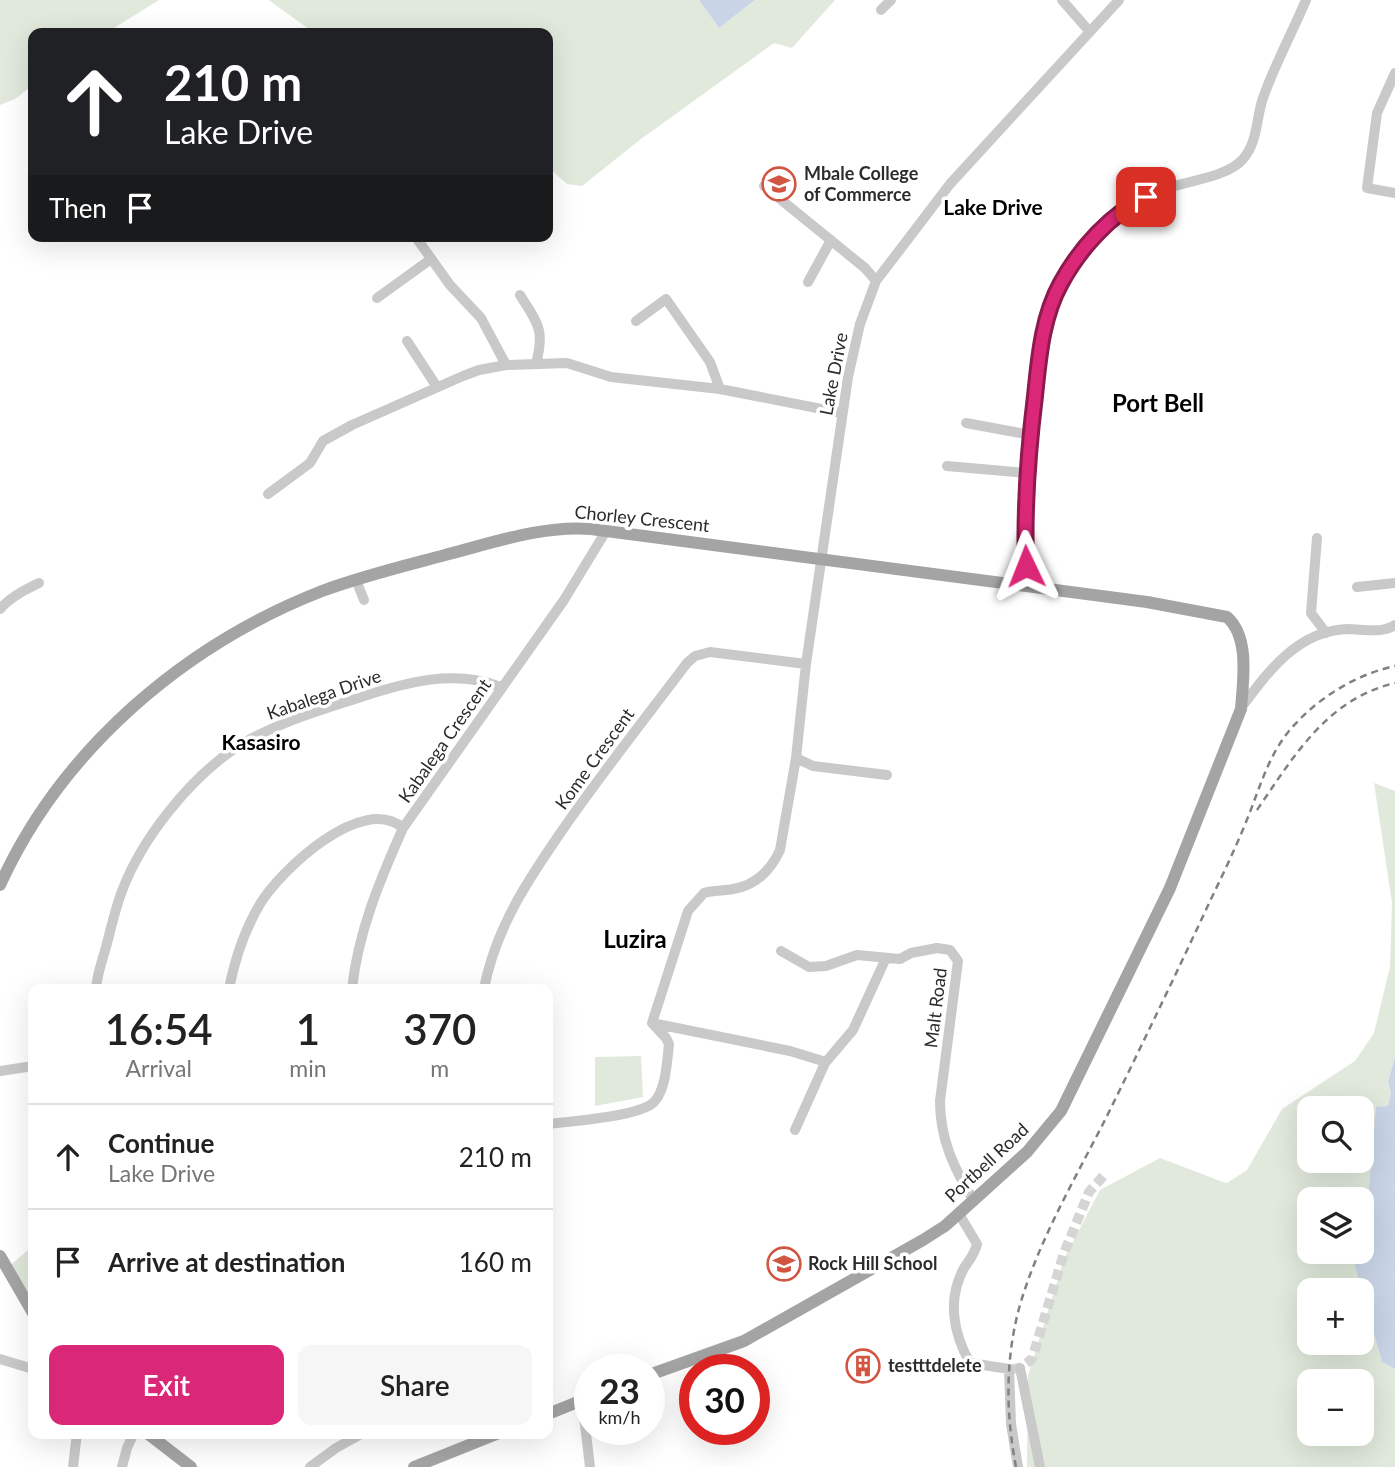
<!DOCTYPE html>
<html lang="en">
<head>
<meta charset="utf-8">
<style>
	body { margin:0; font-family:Lato,sans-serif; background:#f6f6f6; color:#222; height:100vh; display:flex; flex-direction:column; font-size:26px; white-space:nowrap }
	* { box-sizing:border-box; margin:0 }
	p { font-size:23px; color:#767676 }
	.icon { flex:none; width:38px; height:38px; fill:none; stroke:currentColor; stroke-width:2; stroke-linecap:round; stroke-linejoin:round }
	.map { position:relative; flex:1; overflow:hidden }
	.panel { position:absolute; left:28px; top:984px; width:525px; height:455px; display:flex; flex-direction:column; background:#fff; border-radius:14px; box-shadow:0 7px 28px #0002 }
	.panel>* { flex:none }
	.hud { position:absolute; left:28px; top:28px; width:525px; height:214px; border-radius:14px; box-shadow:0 7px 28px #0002; background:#202124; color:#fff; overflow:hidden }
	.controls { position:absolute; left:1297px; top:1096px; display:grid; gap:14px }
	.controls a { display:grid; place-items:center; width:77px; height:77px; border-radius:14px; background:#fff; box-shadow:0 7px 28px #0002; font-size:35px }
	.speed { position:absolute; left:574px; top:1354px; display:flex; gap:14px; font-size:35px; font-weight:700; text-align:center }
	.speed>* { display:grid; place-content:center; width:91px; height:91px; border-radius:50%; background:#fff; box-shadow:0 7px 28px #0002; line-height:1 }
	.speed small { font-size:18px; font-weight:400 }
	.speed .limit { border:10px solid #d22; background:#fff; color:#111 }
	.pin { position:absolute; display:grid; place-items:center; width:60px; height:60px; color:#fff; margin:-30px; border-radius:14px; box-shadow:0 4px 10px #0006 }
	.me { position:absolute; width:77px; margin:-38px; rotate:358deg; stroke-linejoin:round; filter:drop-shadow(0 0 5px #0008) }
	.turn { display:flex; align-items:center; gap:24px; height:147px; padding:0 21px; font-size:32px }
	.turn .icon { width:91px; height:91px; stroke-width:2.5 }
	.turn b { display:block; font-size:49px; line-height:60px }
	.then { display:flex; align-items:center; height:66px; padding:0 21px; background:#0003; gap:14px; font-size:26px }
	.eta { display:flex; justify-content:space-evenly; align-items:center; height:119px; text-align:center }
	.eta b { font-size:42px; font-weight:600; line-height:49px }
	.primary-button { display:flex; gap:14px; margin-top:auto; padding:14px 21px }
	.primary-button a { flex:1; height:80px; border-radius:14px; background:#db2777; color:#fff; font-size:28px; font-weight:600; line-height:80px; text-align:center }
	.primary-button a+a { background:#f6f6f6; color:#222 }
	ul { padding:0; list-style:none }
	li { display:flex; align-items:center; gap:21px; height:105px; padding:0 21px; border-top:2px solid #e0e0e0 }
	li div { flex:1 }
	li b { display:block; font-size:26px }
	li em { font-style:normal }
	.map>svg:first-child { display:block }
	.green { fill:#e0e9db; fill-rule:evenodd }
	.water { fill:#c9d5e7 }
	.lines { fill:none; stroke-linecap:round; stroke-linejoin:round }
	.minor-tunnel { stroke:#d5d5d5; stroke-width:10; stroke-dasharray:10 5; stroke-linecap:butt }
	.minor { stroke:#c9c9c9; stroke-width:10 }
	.major { stroke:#a4a4a4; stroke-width:12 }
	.rail { stroke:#818181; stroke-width:2.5; stroke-dasharray:7 5; stroke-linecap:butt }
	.route-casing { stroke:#8e194d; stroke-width:18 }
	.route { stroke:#db2777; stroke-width:12 }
	.labels { text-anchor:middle; stroke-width:7; stroke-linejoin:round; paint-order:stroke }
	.poi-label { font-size:18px; font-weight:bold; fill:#2c2c2c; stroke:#fff; text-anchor:start }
	.street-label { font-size:18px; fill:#2c2c2c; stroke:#fff }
	.quarter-label { font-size:21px; font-weight:bold; fill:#000; stroke:#fff }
	.district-label { font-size:24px; font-weight:bold; fill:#000; stroke:#fff }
</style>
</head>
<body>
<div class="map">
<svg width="1395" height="1467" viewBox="0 0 1395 1467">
	<rect width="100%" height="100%" fill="#fff"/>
	<path class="green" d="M0,0H159L106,33H33V85L15,99L0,105Z
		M269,0H699L719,28L755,0H835L792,48L774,43L641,139L582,186L567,184L548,167V33H314Z
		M1374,783L1395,791V1056L1388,1082L1391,1093L1388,1106L1376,1108L1368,1197L1362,1210V1199H1309V1251H1356L1353,1259L1382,1362L1395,1369V1467H1027L1028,1376L1064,1259L1100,1190L1160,1158L1223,1182L1227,1183L1247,1170L1282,1109L1355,1061L1374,1033L1390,967L1392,903ZM1309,1108H1362V1160H1309ZM1309,1290H1362V1342H1309ZM1309,1381H1362V1433H1309Z
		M641,1056L643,1097L595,1106V1057Z
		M33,1246V1306L8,1267Z"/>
	<path class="water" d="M699,0H755L719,28Z
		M1395,1056V1369L1382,1362L1353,1259L1356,1251H1362V1210L1368,1197L1376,1107L1388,1106L1391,1093L1388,1082Z"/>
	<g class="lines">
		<path class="minor-tunnel" d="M1013,1369L1020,1368L1032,1359L1064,1253L1089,1192L1106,1173"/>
		<path class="minor" d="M1062,0L1090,32
			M881,10L891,0
			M1395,73L1377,113L1367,188L1395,193
			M764,186L865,268L876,281
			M808,282L831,240
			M520,295C538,324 545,329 536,364
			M377,298L431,259
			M636,321L666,299L710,362L720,389
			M407,341L437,387
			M506,365L567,363L611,377L720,389L842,413
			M966,423L1031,435
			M947,466L1026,473
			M268,494L310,463L323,441L352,425L463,376L479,370L506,365L481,318L450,285L415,236
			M1317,538L1311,613L1326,633
			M356,580L364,600
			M1027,587L1024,525L1026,473L1040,352C1044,329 1050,306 1060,285C1079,246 1123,203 1164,189C1187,181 1228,177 1243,159C1258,142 1256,118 1263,98C1275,64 1292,33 1306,0
			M1357,587L1395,583
			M0,609C10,597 25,590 39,583
			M1241,708C1268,672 1297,631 1347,629C1363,629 1381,634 1395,625
			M796,758L813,766L887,775
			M781,951L809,967L826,966L857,955L900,959L911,953L937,948L950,950L958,961L940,1101C940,1139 954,1169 974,1201
			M96,989C97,974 102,962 106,947C111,929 115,909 122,891C142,838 190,778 237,747C275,723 319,711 361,697C407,682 454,669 501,687
			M229,989C235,958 244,931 260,904C281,870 362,793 403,828
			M352,989C358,932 380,880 403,828L564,600L606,531
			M484,989C496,925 532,874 568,822C606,768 647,716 687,663L695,656L710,652L806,664
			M652,1023L790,1051L826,1062
			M0,1071L33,1066
			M548,1124C569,1122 641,1116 654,1102C666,1090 667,1061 669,1044L666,1038L652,1023L688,911L704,893C714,890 723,891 733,889C755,886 771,870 780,850L796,758L806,664L848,377L860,324L876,281L950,184L1119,0
			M795,1130L825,1063L853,1030L886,958
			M959,1214L977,1244C975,1254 969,1260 964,1268C947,1299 953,1333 970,1363L1009,1369L1011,1424L1018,1467
			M0,1359L33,1369
			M1020,1368L1040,1467
			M582,1400L590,1467
			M73,1467L77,1433
			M122,1467L127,1448L134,1433
			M310,1467L336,1448L363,1433"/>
		<path class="major" d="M0,885C62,749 184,645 322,591C362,576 404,566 445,555C492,543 542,525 591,529L1147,602L1227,617C1250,637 1243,681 1241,709L1170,888L1061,1111L1027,1152L945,1226L923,1240L744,1341L649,1375
			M0,1256L33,1313
			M548,1414L590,1397
			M147,1433L191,1467
			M414,1467L499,1433"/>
		<path class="rail" d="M1257,810C1294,756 1327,699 1395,683
			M1016,1467C1005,1410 1005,1351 1023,1295C1043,1233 1077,1175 1106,1118C1142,1045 1177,972 1211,899C1224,872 1237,845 1248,817C1260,787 1268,757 1289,731C1316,699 1354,675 1395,666"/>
	</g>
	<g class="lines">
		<defs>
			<path id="route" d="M1026,566C1024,509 1028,453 1035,396C1039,358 1042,317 1061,283C1080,248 1111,214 1146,197"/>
		</defs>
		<use href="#route" class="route-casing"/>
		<use href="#route" class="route"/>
	</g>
	<defs>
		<symbol id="university-ring" viewBox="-11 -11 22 22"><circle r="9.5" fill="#fff" stroke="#d15541" stroke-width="1.5"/><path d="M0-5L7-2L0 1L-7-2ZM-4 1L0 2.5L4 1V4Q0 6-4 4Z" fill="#d15541"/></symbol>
		<symbol id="school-ring" viewBox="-11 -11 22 22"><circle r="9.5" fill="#fff" stroke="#d15541" stroke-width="1.5"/><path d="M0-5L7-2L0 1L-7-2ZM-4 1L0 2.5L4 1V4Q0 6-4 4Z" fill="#d15541"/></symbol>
		<symbol id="building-ring" viewBox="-11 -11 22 22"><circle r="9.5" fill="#fff" stroke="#d15541" stroke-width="1.5"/><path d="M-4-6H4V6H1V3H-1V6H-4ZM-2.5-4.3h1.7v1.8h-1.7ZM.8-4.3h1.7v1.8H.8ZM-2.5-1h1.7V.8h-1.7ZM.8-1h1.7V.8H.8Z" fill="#d15541"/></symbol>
	</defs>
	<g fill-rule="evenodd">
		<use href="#university-ring" x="760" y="165" width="38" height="38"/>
		<use href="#school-ring" x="765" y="1245" width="38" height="38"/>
		<use href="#building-ring" x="844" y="1347" width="38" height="38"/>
	</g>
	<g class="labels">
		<g class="poi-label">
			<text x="804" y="180">Mbale College<tspan x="804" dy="21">of Commerce</tspan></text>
			<text x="808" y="1270">Rock Hill School</text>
			<text x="888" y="1372">testttdelete</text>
		</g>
		<g class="street-label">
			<text transform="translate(834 374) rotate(-79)" y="6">Lake Drive</text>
			<text transform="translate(642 519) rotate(6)" y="6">Chorley Crescent</text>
			<text transform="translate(324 695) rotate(-19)" y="6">Kabalega Drive</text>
			<text transform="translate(445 741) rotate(-55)" y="6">Kabalega Crescent</text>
			<text transform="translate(595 759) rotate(-54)" y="6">Kome Crescent</text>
			<text transform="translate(936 1008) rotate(-83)" y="6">Malt Road</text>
			<text transform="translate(987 1163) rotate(-43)" y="6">Portbell Road</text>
		</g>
		<g class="quarter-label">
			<text x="993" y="215">Lake Drive</text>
			<text x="261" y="750">Kasasiro</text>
		</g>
		<g class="district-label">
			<text x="1158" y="412">Port Bell</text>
			<text x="635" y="948">Luzira</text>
		</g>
	</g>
</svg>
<div class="controls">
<a><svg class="icon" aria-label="search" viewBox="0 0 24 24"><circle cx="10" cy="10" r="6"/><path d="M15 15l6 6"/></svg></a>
<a><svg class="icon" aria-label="layers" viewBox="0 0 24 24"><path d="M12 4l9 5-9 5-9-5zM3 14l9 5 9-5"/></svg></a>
<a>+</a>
<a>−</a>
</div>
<div class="speed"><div>23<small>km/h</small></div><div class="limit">30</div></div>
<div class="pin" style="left:1146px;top:197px;background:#d93025"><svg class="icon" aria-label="arrive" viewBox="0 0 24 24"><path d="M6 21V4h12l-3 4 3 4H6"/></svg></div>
<svg class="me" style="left:1026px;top:566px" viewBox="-20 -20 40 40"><path d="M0-17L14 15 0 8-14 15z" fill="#db2777" stroke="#fff" stroke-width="4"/></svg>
<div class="hud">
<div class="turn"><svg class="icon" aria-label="ahead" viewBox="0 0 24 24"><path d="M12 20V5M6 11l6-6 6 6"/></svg><div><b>210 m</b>Lake Drive</div></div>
<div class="then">Then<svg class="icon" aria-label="arrive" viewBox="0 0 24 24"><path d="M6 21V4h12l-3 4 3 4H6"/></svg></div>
</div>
<section class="panel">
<div class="eta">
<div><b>16:54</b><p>Arrival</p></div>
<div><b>1</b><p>min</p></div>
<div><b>370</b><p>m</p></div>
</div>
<ul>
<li><svg class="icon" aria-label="ahead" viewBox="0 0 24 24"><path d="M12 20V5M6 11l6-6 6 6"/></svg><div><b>Continue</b><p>Lake Drive</p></div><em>210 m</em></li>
<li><svg class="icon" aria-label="arrive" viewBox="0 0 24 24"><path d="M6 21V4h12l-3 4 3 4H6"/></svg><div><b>Arrive at destination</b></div><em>160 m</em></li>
</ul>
<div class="primary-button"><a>Exit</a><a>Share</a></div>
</section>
</div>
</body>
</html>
